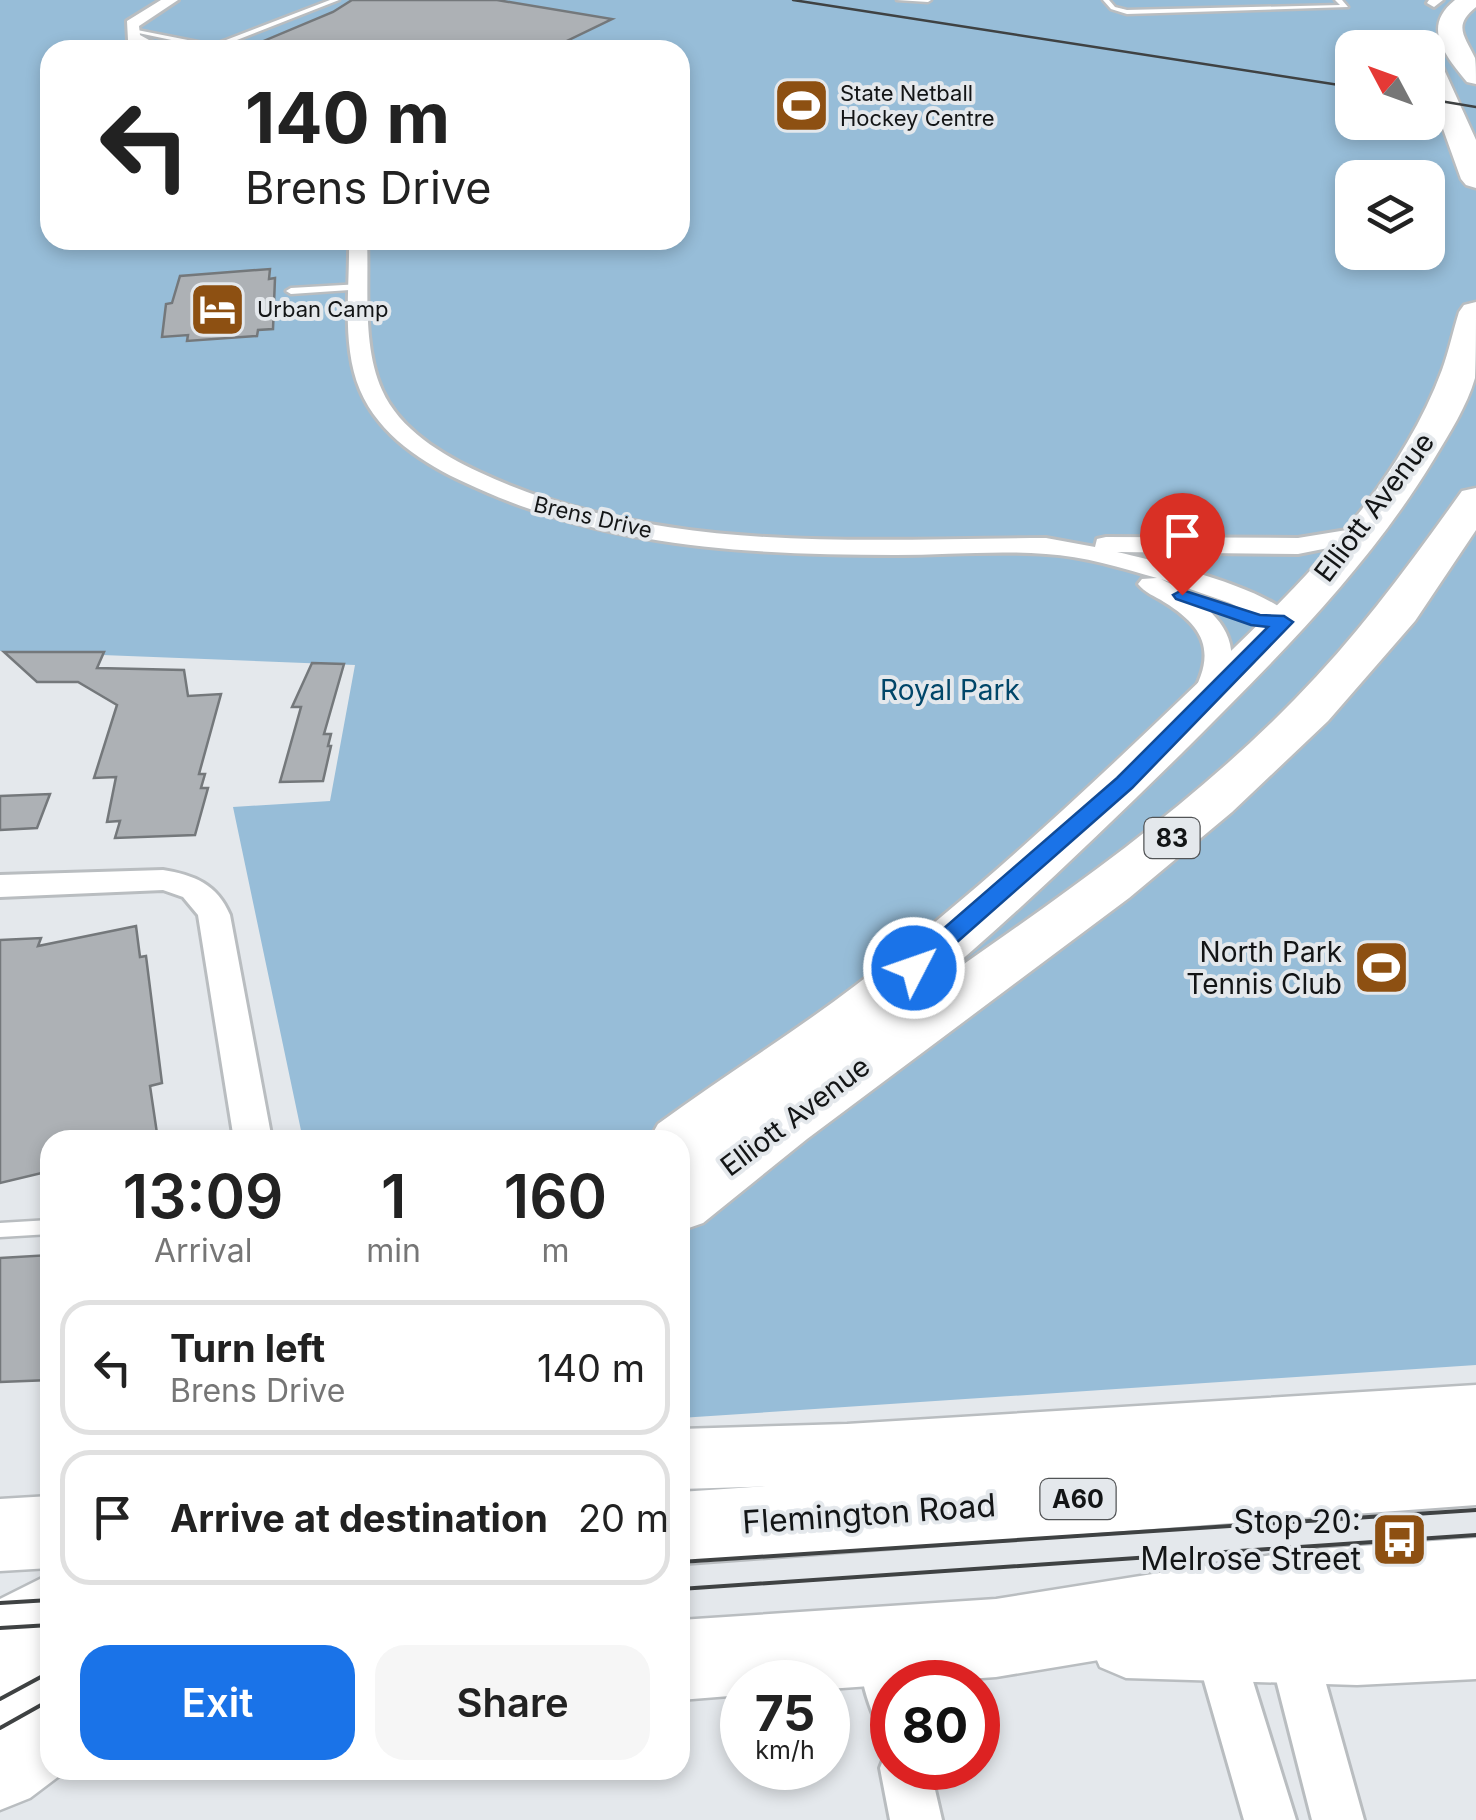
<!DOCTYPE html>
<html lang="en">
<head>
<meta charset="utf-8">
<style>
	body { margin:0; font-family:Inter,sans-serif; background:#f6f6f6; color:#222; height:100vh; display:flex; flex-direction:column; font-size:38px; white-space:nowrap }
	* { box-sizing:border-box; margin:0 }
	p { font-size:32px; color:#767676 }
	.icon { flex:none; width:55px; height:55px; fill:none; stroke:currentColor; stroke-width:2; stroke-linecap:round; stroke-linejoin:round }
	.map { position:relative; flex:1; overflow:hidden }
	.sheet { position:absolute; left:40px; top:1130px; width:650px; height:650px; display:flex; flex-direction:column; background:#fff; border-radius:30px; box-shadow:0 5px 15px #0003 }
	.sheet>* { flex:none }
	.guide { position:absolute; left:40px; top:40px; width:650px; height:210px; border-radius:30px; box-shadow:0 5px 15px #0003; background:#fff; color:#222; overflow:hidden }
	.needle { width:65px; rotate:311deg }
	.fabs { position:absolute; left:1335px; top:30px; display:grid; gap:20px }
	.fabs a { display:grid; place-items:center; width:110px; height:110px; border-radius:20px; background:#fff; box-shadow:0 5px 15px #0003; font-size:50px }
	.speed { position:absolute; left:720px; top:1660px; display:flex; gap:20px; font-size:50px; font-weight:700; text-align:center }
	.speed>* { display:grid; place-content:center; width:130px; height:130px; border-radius:50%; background:#fff; box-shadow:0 5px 15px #0003; line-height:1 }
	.speed small { font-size:25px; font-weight:400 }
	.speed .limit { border:15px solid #d22; background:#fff; color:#111 }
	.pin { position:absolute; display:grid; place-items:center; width:85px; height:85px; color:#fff; margin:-102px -42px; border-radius:50% 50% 50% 0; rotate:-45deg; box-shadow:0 0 10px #0007 }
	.pin .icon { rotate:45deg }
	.me { position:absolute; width:110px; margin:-55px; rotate:49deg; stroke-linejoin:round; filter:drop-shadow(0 0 8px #0008) }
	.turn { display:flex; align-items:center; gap:35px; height:210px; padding:0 40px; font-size:45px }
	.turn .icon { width:130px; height:130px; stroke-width:2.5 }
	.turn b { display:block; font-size:70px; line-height:85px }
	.eta { display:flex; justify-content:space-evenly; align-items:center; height:170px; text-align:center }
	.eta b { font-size:60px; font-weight:600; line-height:70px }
	.primary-button { display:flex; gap:20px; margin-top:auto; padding:20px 40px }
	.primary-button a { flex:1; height:115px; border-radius:30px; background:#1a73e8; color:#fff; font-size:40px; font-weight:600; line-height:115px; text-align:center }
	.primary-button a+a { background:#f6f6f6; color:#222 }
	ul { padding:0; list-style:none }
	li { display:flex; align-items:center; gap:30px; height:135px; margin:0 20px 15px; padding:0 20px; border:5px solid #e0e0e0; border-radius:30px }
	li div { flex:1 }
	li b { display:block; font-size:38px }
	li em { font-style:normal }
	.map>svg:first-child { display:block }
	.green { fill:#97bdd8; fill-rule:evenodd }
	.building { fill:#adb1b5; stroke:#74787b; stroke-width:2.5 }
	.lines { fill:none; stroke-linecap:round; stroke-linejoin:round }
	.lane-casing { stroke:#b9bdc0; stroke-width:5 }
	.street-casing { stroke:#b9bdc0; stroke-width:6 }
	.primary-casing { stroke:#b9bdc0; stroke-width:5 }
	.highway-casing { stroke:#b9bdc0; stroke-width:5 }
	.lane { fill:#fff; fill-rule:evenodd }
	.street { fill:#fff; fill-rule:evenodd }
	.primary { fill:#fff; fill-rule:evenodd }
	.highway { fill:#fff; fill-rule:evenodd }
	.tram-far1 { stroke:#3f4243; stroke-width:2.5 }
	.tram { stroke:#3f4243; stroke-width:4 }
	.route { fill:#1a73e8; stroke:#114b97; stroke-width:2.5 }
	.labels { text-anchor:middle; stroke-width:8; stroke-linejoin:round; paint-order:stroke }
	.far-poi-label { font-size:22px; fill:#131516; stroke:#e4e8ec; text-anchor:start }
	.far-street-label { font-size:22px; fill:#131516; stroke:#e4e8ec }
	.shield { fill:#e4e8ec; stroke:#525456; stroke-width:2.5 }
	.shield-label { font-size:25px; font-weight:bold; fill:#131516 }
	.street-label { font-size:28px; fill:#131516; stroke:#e4e8ec }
	.park-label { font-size:28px; fill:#004669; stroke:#e4e8ec }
	.poi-label { font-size:28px; fill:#131516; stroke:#e4e8ec; text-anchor:end }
	.near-street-label { font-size:32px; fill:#131516; stroke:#e4e8ec }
	.near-poi-label { font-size:32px; fill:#131516; stroke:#e4e8ec; text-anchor:end }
</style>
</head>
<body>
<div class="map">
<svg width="1476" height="1820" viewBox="0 0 1476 1820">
	<rect width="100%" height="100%" fill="#e4e8ec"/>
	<path class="green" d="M0,0H1476V1365L680,1418V1140H303L233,807L330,801L355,665L0,651ZM1352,48H1428V122H1352ZM50,50H680V240H50ZM1352,178H1428V252H1352Z"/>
	<path class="building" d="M352,0H497L612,19L548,50H242L333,12Z
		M270,269L269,279L275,278L273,329L258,330L257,336L187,341L188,335L162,337L166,304L172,303L180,276Z
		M4,652H104L97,668L184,670L188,696L221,694L199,774H205L201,788H208L195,835L115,838L120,821L107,822L116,777L94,778L117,705L78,682H37Z
		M312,663L344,664L324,734H331L328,746H331L323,781L280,782L301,707H292Z
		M50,794L37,828L0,830V796Z
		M136,926L140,957L146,956L162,1083L150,1086L158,1140H50V1171L0,1183V940L41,938L38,946Z
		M50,1255V1380L0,1382V1258Z"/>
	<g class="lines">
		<defs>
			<path id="lane" d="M330,0H339L214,49L129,31L132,29L213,45Z
				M897,0H931L928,2Z
				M1103,0H1109L1115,7L1127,10L1340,5L1335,0H1342L1348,7L1127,14L1111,9Z
				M361,284L366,287L364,289L291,294L286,291L291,288Z
				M50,1220V1234L0,1237V1223Z"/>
			<path id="street" d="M161,0H178L139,26L140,35L167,50H148L128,40L127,21Z
				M1429,0H1443L1434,7L1427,3Z
				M349,240H367C369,288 362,346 382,390C399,429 442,455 479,472C656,555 855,539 1046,538L1095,547L1097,539L1106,537L1298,538L1359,528L1371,535L1368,540L1298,554L1117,552C1160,562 1271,588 1297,622L1284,630L1230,603L1161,579C1218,608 1256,643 1213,706H1193L1189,700C1216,655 1208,629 1164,602C1155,596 1145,593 1138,584L1142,579L1157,578C1121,568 1084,556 1046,554C996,550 945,555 895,555C748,555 601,547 466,483C424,464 379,435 360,390C341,345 350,288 349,240Z
				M163,870C194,875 217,884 230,915L272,1140H234L198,915L183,897L163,890L0,897V875Z
				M1218,1623L1235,1629L1242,1646L1296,1820H1244L1194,1646L1201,1629Z
				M882,1625L899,1631L913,1682H892V1726L875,1719C864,1693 854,1658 865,1631Z
				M1292,1625L1309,1631L1316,1648L1364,1820H1312L1268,1648L1275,1631Z
				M892,1748V1768H930L942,1820H890L880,1768L887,1750Z"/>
			<path id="primary" d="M1476,1385V1443L847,1484L680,1489V1429L847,1424Z
				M1126,1606L1357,1613L1476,1607V1679L1357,1685L1126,1678L1100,1667L1089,1642L1100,1617Z"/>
			<path id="highway" d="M1455,0H1476V7C1452,26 1465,36 1475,58C1476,65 1476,76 1476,84L1467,82C1445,55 1421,27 1455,0Z
				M1428,55L1441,63L1476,140V188L1466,185L1461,179L1428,87Z
				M1476,302C1476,325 1476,356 1475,378C1467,406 1449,434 1434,459C1367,570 1273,662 1182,753C1098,835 1015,916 925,991C1053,902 1186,811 1295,699C1358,635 1410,564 1462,491L1476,488V530L1415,621L1328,721L1232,812L1129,898L807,1139L703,1223L680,1231V1169L689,1162L680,1165V1140H649L658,1124C723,1076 792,1034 856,985C970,898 1077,799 1180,700C1279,605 1393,501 1442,370C1449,351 1453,331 1459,312L1464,305Z
				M1476,1437V1505L680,1564V1492Z
				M50,1496V1568L0,1571V1499Z
				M1476,1538V1612L1304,1626L996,1677L828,1689V1682H742V1695L680,1700V1620L996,1599L1304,1550Z
				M50,1574V1659L40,1666L50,1665V1770H67L30,1798L0,1810V1599Z"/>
		</defs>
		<use href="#lane" class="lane-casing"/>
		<use href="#street" class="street-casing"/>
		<use href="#primary" class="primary-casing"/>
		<use href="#highway" class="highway-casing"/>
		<use href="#lane" class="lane"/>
		<use href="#street" class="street"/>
		<use href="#primary" class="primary"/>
		<use href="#highway" class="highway"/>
		<path class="tram-far1" d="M793,0L1352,87
			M1428,99L1476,107"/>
		<path class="tram" d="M680,1562L1476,1510
			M680,1589L1476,1535
			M0,1603L50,1600
			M0,1628L50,1625
			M0,1699L50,1672
			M0,1728L50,1700"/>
	</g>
	<path class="route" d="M1182,590L1260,615L1284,616L1293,622L1132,788L922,973H905L902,968L905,962L1117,778L1268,627L1251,625L1176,599L1173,595Z"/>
	<defs>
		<symbol id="stadium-square" viewBox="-11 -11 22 22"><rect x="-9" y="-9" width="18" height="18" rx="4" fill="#8d5012" stroke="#e4e8ec"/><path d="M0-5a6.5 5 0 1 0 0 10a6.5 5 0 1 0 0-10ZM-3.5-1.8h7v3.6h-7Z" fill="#fff"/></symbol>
		<symbol id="hotel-square" viewBox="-11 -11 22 22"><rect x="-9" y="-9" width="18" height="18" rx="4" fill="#8d5012" stroke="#e4e8ec"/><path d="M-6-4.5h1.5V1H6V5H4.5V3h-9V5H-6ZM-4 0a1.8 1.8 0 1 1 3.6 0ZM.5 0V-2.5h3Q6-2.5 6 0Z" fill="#fff"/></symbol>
		<symbol id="bus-square" viewBox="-11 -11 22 22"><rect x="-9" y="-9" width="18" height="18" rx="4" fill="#8d5012" stroke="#e4e8ec"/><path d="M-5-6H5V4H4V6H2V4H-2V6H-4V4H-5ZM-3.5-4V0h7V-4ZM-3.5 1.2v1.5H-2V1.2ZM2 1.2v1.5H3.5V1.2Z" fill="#fff"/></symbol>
	</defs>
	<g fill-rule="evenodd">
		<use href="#stadium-square" x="770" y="74" width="63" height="63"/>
		<use href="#hotel-square" x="186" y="278" width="63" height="63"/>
		<use href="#stadium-square" x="1350" y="936" width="63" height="63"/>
		<use href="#bus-square" x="1368" y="1508" width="63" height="63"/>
	</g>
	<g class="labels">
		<g class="far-poi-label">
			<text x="840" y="101">State Netball<tspan x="840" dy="25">Hockey Centre</tspan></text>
			<text x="257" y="317">Urban Camp</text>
		</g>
		<g class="far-street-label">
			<text transform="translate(593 517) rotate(13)" y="8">Brens Drive</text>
		</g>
		<g class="shield">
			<rect x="1144.5" y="818" width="55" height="40" rx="8"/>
			<rect x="1040.5" y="1479" width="75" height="40" rx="8"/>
		</g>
		<g class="shield-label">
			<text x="1172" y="847">83</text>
			<text x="1078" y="1508">A60</text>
		</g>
		<g class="street-label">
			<text transform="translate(1374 507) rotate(-53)" y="10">Elliott Avenue</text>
			<text transform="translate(795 1116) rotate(-37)" y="10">Elliott Avenue</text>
		</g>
		<g class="park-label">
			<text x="950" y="700">Royal Park</text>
		</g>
		<g class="poi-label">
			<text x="1342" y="962">North Park<tspan x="1342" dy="32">Tennis Club</tspan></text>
		</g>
		<g class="near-street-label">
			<text transform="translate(869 1514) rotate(-4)" y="11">Flemington Road</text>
		</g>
		<g class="near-poi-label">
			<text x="1361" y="1533">Stop 20:<tspan x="1361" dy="37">Melrose Street</tspan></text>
		</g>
	</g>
</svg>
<div class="fabs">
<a><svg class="needle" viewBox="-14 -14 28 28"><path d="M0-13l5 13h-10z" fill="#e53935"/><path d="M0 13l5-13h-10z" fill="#767676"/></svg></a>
<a><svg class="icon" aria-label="layers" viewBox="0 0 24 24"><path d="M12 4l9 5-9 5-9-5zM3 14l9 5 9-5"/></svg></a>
</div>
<div class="speed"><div>75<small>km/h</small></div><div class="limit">80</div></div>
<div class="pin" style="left:1182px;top:595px;background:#d93025"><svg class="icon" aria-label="arrive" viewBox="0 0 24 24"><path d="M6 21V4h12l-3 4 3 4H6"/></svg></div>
<svg class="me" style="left:914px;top:968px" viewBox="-20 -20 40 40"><circle r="17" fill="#1a73e8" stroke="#fff" stroke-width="3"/><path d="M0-11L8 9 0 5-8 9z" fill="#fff"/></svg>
<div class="guide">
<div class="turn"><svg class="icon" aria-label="left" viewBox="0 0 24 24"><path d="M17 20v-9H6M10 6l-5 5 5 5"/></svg><div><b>140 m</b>Brens Drive</div></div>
</div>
<section class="sheet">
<div class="eta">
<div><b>13:09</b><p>Arrival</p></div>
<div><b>1</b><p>min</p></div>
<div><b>160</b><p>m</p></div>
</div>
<ul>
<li><svg class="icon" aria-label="left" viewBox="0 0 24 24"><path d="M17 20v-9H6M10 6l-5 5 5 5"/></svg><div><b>Turn left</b><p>Brens Drive</p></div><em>140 m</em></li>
<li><svg class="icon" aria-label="arrive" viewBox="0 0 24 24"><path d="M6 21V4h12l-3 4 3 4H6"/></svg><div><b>Arrive at destination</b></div><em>20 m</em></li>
</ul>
<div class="primary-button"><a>Exit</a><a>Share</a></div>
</section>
</div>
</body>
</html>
